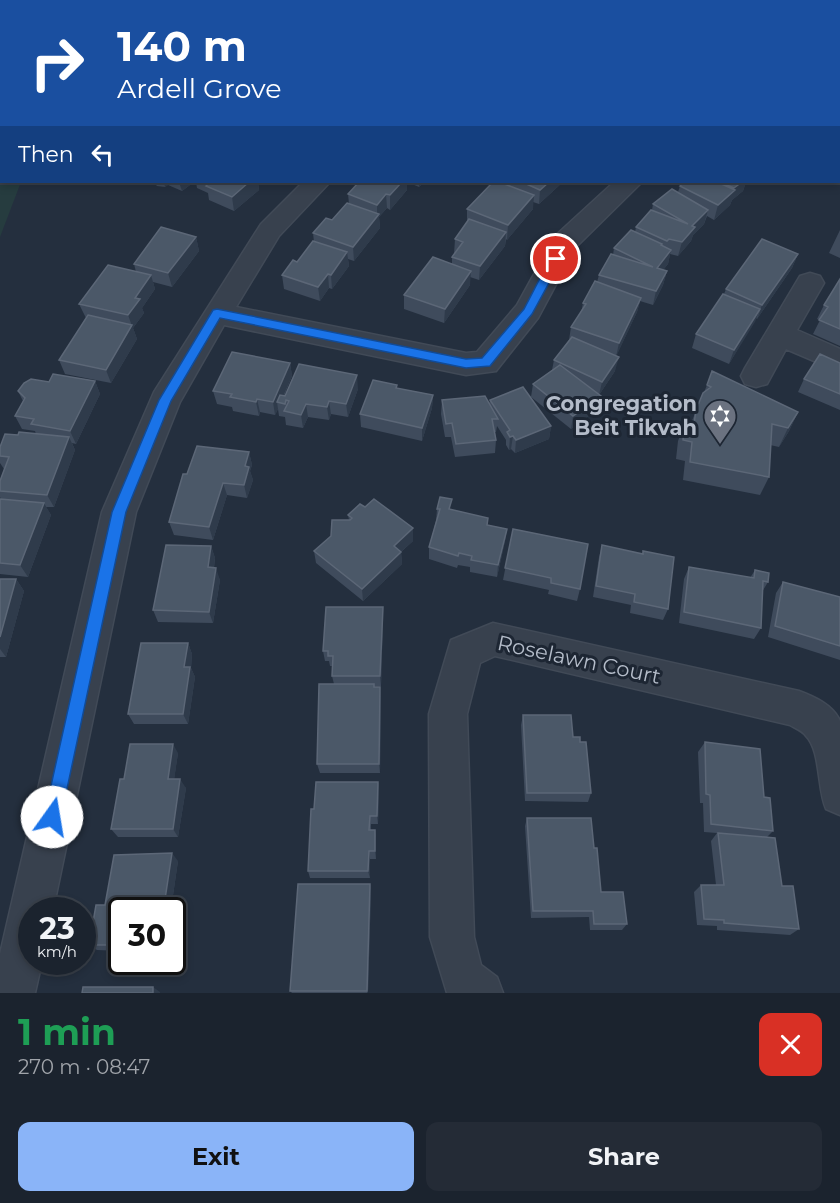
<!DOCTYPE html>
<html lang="en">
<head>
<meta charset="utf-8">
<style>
	body { margin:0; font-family:Montserrat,sans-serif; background:#242b36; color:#f1f3f6; height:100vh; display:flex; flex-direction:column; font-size:22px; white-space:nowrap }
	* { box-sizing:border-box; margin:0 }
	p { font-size:20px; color:#a0a4aa }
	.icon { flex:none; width:33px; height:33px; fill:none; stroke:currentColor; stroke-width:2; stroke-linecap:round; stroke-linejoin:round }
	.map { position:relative; height:993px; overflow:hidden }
	.side { display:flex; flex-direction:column; background:#1b232e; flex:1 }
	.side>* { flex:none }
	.hud { position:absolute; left:0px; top:0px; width:840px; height:183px; box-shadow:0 3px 9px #0003,0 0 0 2px #39404a; background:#1a4fa0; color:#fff; overflow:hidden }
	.speed { position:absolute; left:18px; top:897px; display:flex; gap:12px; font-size:30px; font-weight:700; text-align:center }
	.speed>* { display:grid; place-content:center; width:78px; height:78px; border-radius:50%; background:#1b232e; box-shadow:0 3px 9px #0003,0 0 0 2px #39404a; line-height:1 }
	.speed small { font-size:15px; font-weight:400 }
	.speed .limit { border:3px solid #111; border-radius:9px; background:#fff; color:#111 }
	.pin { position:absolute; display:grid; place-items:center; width:51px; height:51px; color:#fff; margin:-26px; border:3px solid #fff; border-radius:50%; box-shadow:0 2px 6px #0007 }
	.me { position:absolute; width:66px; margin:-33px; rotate:13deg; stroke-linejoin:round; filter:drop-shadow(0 0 4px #0008) }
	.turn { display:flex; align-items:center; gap:21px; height:126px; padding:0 18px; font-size:27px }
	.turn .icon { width:78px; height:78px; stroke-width:2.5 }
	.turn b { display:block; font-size:42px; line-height:51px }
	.then { display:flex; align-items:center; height:57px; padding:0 18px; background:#0003; gap:12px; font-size:22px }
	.round { display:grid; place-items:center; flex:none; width:63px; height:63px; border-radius:12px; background:#242b36 }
	.summary { display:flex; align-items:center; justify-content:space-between; height:102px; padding:0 18px }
	h1 { font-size:36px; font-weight:700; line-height:45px; color:#1e9e55 }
	.cta { display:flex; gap:12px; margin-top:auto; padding:12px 18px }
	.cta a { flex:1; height:69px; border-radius:12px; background:#8ab4f8; color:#111; font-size:24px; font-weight:700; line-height:69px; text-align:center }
	.cta a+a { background:#242b36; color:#f1f3f6 }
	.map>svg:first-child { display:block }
	.green { fill:#263c3f }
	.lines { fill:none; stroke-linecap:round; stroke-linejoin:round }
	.minor-casing { stroke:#414a57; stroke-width:3 }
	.minor { fill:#38414e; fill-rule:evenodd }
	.wall { fill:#3f4b5c }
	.shaded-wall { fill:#2f3b4b }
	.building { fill:#4b5868; stroke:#5c6777; stroke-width:1.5 }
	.route { fill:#1a73e8; stroke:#114b97; stroke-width:1.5 }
	.labels { text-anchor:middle; stroke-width:6; stroke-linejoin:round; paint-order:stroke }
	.poi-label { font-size:21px; font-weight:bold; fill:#b4bcc9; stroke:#1d2633; text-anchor:end }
	.street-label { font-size:21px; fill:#b4bcc9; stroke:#1d2633 }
</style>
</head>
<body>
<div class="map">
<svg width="840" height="993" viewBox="0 0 840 993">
	<rect width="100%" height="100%" fill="#242f3e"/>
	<path class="green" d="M0,0H89L2,2V182H21L0,237Z"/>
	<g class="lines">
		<defs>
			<path id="minor" d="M213,0H235V2H213Z
				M340,0H363L364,2H341Z
				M553,0H575L552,2Z
				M659,0H683L684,2H660Z
				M838,54H840V68H838Z
				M303,182H330L279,236L236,307L466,353L477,352L517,305L555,236L614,182H642L576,247L538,318L496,371L466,375L224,325L180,402L136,512L53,910H32V962H42L35,993H0V954L102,512L154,392L261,224Z
				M810,273L820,276L824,283L797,330L840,349V372L786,349L767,384L756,387L745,384L741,376L745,368L800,276Z
				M493,623L799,691C815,697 833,705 840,721V815L826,809C817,789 821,751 806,736C803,731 795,728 790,725L495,656L480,663L467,714L474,937L481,965L497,977L503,993H447L430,937L429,714L451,640Z"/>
		</defs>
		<use href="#minor" class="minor-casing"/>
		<use href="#minor" class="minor"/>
	</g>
	<path class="wall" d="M139,0H182V2H140Z
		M729,0H823L824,2H760V1L759,2H731Z
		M840,2V34H838V5Z
		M153,182H194L182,191L168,185L165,187L157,186Z
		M196,182H258L259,190L234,211L209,200L208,193L197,188Z
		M359,182H425L419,187L407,182V190L390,210L387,208L379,217L380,228L354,261L348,259L349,266L332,289L329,288L320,301L284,289L282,275L297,262L314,242L313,233L332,220L349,204L348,194Z
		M501,182H563L539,204L533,202V209L507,240L506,239L505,246L479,280L470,277V285L444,323L404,309V295L452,264V257L454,254L455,239L467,223V209Z
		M685,182H757L753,185L746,182L743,191L732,200L730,205L714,220L707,216L704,224L693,235L691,241L678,256L670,254L668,264L663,270L667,271L663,285L653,305L640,301L637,312L616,356L615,371L599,395L601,396L598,409L571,429L531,397L533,384L552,370L554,360L569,340L571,327L581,313L583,303L597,282L599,275L613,255L614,248L635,232L636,227L652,210L653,204L678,192L680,186Z
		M840,230V258L829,253Z
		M196,237L199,251L172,287L153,282L155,289L142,308L144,313L133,328L137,339L111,383L65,374L59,360L86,318L79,304L136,272L134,264Z
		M798,254L792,268L757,319L756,318L729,364L692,348L696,334L724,294L726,289Z
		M840,279V346L813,334L820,320L817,319L824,305Z
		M290,363L292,376L284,396L358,389L348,417L331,414L329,420L308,417L303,428L286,425L285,417L279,416L278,409L275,415L260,412L259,416L233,411L232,407L217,404L213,391Z
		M840,363V410L798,392L804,379Z
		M95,381L100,394L76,444L72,443L75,450L54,507H46L51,515L28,577L0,574V499H1L0,497V481L4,469L0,463V447L18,435L36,434L35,431L22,429L15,416L23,401L18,391L49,382Z
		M397,385V388L433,395L432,408L422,441L361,427L360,414Z
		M707,385L798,412L789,431L779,447L770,445L769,477L760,495L683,480L685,461L676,459L678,441L685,422L691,423Z
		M442,400L489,404L490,400L551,426L549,439L515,453L511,449L509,450L506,445V440L497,426L496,432H495L496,440L495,453L455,457L451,437H445L441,414Z
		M249,452L252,465L250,471L253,480L247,498L227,495L213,540L174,535L169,522L187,474Z
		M437,509L452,510L488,525L507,529L505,541L497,577L470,572V567L458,565L457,568L429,559V547L436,521Z
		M348,515L413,541L401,552L402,564L363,601L316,563L314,551L349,520Z
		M513,529L580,589L577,601L548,594L549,590L503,580Z
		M602,545L642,554L643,551L668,609L663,620L630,613L631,605L593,597L599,557Z
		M211,546L215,558L214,568L220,580L213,623L158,622L153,610Z
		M689,567L750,578L755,570L768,582L762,592L761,628L754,639L679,623L684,579Z
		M0,579H16L24,591L6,657H0Z
		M783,582L840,597V660L768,637L776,593Z
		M383,619L381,686H374L381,697L380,773H320L317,764L334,684L332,676L333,666H330L329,661H325L323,651Z
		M188,643L192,654L191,668L195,677L188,724H134L128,714Z
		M523,715L573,737L580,742L591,793L588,802L525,801L521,725Z
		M705,742L764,797L773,831L767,837L782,886L799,929L790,935L717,930V926L697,925L694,892L701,885H716L711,841L717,833L704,832L703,803H700L698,752Z
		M178,753L174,779L186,788L178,837H118L111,829L124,779Z
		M378,782L379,790L378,824H371V830H375L376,838V859H370V878H310L308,871L314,809Z
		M527,818L594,848L601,892L627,924L622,930H590L589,917L531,918L525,826Z
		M178,861L171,909L122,910V951L97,950L89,945L105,905Z
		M370,884L371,891L368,993H292L290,991Z"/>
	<path class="shaded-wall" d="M492,0H508L505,2H492Z
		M752,0H760L759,2H751Z
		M164,182H168V185L165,187Z
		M179,182H194L182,191Z
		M249,182H258L259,190L234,211L232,197Z
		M402,182H407V190L390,210V195Z
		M419,182H425L419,187Z
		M549,182H563L539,204L540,190Z
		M742,182H746L743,191L732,200L730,205L714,220L718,205L732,193L734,188Z
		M386,194L387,208L379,217L380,228L354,261L353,247L377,216V205Z
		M534,195L533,209L507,240L508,225Z
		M708,210L704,224L693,235L691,241L678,256L682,242L692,226Z
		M506,232L505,246L479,280L480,266Z
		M196,237L199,251L172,287L168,273Z
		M671,250L668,264L653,282L657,268Z
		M347,252L349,266L332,289L331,275Z
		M798,254L792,268L757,319L762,305Z
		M471,271L470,285L444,323L445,309Z
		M667,271L663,285L653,305L656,291Z
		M328,274L329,288L320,301L318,287Z
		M151,275L155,289L142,308L144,313L133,328L137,339L111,383L106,370L132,326L128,315L135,298Z
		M641,298L637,312L616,357L619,343Z
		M760,309L755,322L729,364L734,350Z
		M619,357L615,371L599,395L602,382Z
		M290,363L292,376L280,403L277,402L278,409L275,415L273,402Z
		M357,375L358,389L348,417L346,404Z
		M95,381L100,394L76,444L70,431Z
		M433,395L432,408L422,441V428Z
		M601,396L598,409L571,429L573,416Z
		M257,399L260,412L259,416L256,402Z
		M329,401L331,414L329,420L327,407Z
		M306,404L308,417L303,428L301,415Z
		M798,412L789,431L779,447L788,428Z
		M551,426L549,439L515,453L516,440Z
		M513,436L511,449L509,450L510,437Z
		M69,437L75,450L54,507L47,495Z
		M249,452L252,465L250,471L253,480L247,498L244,485L245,466Z
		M223,483L227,495L213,540L209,527Z
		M44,503L51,515L28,577L20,565Z
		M413,528V541L394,558V546Z
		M507,529L505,541L497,577L498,565Z
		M211,546L215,558L212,579L208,567Z
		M401,552L402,564L363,601L362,589Z
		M216,568L220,580L213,623L209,612Z
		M16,579L24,591L6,657L0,649V637Z
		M383,607V619L381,686L380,676Z
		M188,643L192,654L191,668L195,677L188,724L183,714L184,667Z
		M380,687L381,697L380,773L379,764Z
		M173,744L178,753L173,788L168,779Z
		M180,779L186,788L178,837L173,829Z
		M378,782L379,790L378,824L377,816Z
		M375,830L376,838V859L375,851Z
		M369,851L370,859V878L368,871Z
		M172,853L178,861L171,909L172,910H168L164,906Z
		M370,884L371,891L368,993H367Z
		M172,911L174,913L172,927Z
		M153,987L160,992V993H153Z"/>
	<path class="building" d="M267,0H309L312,2H270Z
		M446,0H485L483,2H444Z
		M602,0H639L636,2H599Z
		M765,0H791L789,2H770Z
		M795,0H825L824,2H793Z
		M840,2V14H838V5Z
		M838,74H840V97L838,98Z
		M211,182H249L232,197L206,186Z
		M359,182H402L390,195L386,194L377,205L348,194Z
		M493,182H499L534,195L508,225L467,209Z
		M522,182H549L540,190Z
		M685,182H717L735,190L718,205L680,186Z
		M720,182H742L734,188Z
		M672,189L708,210L692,226L695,227L682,242L669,239L667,241L636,227L651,210L688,224L653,204Z
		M347,203L379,214L353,247L313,233L326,218L332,220Z
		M469,219L506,232L480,266L452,257L463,242L455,239Z
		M161,227L196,237L168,273L134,264Z
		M631,230L662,244L661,245L671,250L657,268L667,271L656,291L599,275L611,254L653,267L614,248Z
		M762,239L798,254L762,305L726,289Z
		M313,241L347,252L331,275L328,274L318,287L282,275L293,260L297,262Z
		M433,257L471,271L445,309L404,295Z
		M108,265L151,275L135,298L140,299L128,315L79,304Z
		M840,279V329L819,320L828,307L824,305Z
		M595,281L641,298L619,343L571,327L586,304L583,303Z
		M723,294L760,309L734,350L696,334Z
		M88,315L132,325L106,370L59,360Z
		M572,337L619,357L602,382L554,360Z
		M232,352L290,363L273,402L257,399L256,402L230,397L232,394L213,391Z
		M820,354L840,363V394L804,379Z
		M299,364L357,375L346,404L329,401L327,407L306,404L301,415L284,411L289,401L286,400L285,404L277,402L280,395L285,396Z
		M560,365L601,396L573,416L533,384Z
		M712,371L798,412L788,428L772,424L769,477L690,462L692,442L683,440L685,422L694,424L696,410L703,393L711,387L707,385Z
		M53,374L95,381L70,431L31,424L34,419L15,416L25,398L18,391L24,383L31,379L49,382Z
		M373,380L397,385L396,388L433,395L422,428L360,414Z
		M523,387L551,426L516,440L513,436L510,437L507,432L510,430L490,400Z
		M485,396L498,419H492L496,440L456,444L452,423L446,424L442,400Z
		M19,432L69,437L47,495L0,491V481L9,457L0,456V447L5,434L18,435Z
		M197,446L249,452L245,466L249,467L244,485L223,483L209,527L169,522L183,474H187Z
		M440,497L452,499L449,509L488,518L487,525L507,529L498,565L471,560L472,556L459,553L458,556L429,547L440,509H437Z
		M0,499L44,503L20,565L0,563Z
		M374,499L413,528L394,546L401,552L362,589L314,551L331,536L332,520H350L352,518L348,515L360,504L365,507Z
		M513,529L588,544L580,589L551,583V578L505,568Z
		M166,545L211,546L208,567L216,568L209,612L153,610Z
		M602,545L643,554V551L674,557L668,609L634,602L635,594L596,586Z
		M689,567L754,578L755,570L769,573L768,582L763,581L761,628L684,612Z
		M0,579H16L0,637Z
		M783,582L840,597V646L775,626Z
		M326,607H383L380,676H332L333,656H328V651H323Z
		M141,643H188L184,667H190L183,714H128Z
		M319,684H374V687H380L379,764H317Z
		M523,715H571L573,737H580V742H586L591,793H527Z
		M705,742L760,749L764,797L770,798L773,831L711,824L710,795L706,794Z
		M130,744H173L168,779H180L173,829H111L120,779H124Z
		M316,782H378L377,816H370L369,830H375V851H369L368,871H308L311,809H314Z
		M527,818H591L594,848H597L601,892H623L627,924H594L593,911H533Z
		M718,833L775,838L782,886H793L799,929L724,923V920L704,919L701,885H724Z
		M172,853L164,906H168V910H122V945H89L96,905H105L114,855Z
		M298,884H370L367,991H290Z
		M83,987H153V993H82Z"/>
	<path class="route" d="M556,256L562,259L532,314L490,366L466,368L220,318L171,401L126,512L61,817L58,823L52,825L46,823L44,817L112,512L159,400L213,310L217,309L466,359L482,358L524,309L550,259Z"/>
	<defs>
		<symbol id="synagogue-pin" viewBox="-11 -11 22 30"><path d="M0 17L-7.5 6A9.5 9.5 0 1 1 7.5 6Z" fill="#6b7280" stroke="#1d2633"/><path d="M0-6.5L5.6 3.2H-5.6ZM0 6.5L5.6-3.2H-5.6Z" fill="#fff"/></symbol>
	</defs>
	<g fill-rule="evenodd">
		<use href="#synagogue-pin" x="701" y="397" width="38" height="52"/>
	</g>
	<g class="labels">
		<g class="poi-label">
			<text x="697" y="411">Congregation<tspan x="697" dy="24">Beit Tikvah</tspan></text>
		</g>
		<g class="street-label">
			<text transform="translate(579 660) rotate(12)" y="7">Roselawn Court</text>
		</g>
	</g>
</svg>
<div class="speed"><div>23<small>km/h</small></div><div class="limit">30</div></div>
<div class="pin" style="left:556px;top:259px;background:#d93025"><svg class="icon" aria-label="arrive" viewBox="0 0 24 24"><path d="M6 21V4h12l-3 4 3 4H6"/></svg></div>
<svg class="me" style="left:52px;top:817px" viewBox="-20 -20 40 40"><circle r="19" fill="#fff"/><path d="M0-13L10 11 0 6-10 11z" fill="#1a73e8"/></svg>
<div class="hud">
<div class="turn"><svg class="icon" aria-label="right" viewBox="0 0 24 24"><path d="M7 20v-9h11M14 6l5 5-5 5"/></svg><div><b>140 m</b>Ardell Grove</div></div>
<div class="then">Then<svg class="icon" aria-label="left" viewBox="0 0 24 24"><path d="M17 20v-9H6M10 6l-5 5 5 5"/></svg></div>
</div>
</div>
<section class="side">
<div class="summary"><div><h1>1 min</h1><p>270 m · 08:47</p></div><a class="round" style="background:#d93025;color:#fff"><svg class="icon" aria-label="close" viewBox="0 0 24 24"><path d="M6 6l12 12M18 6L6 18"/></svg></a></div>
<div class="cta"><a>Exit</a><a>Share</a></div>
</section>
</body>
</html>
